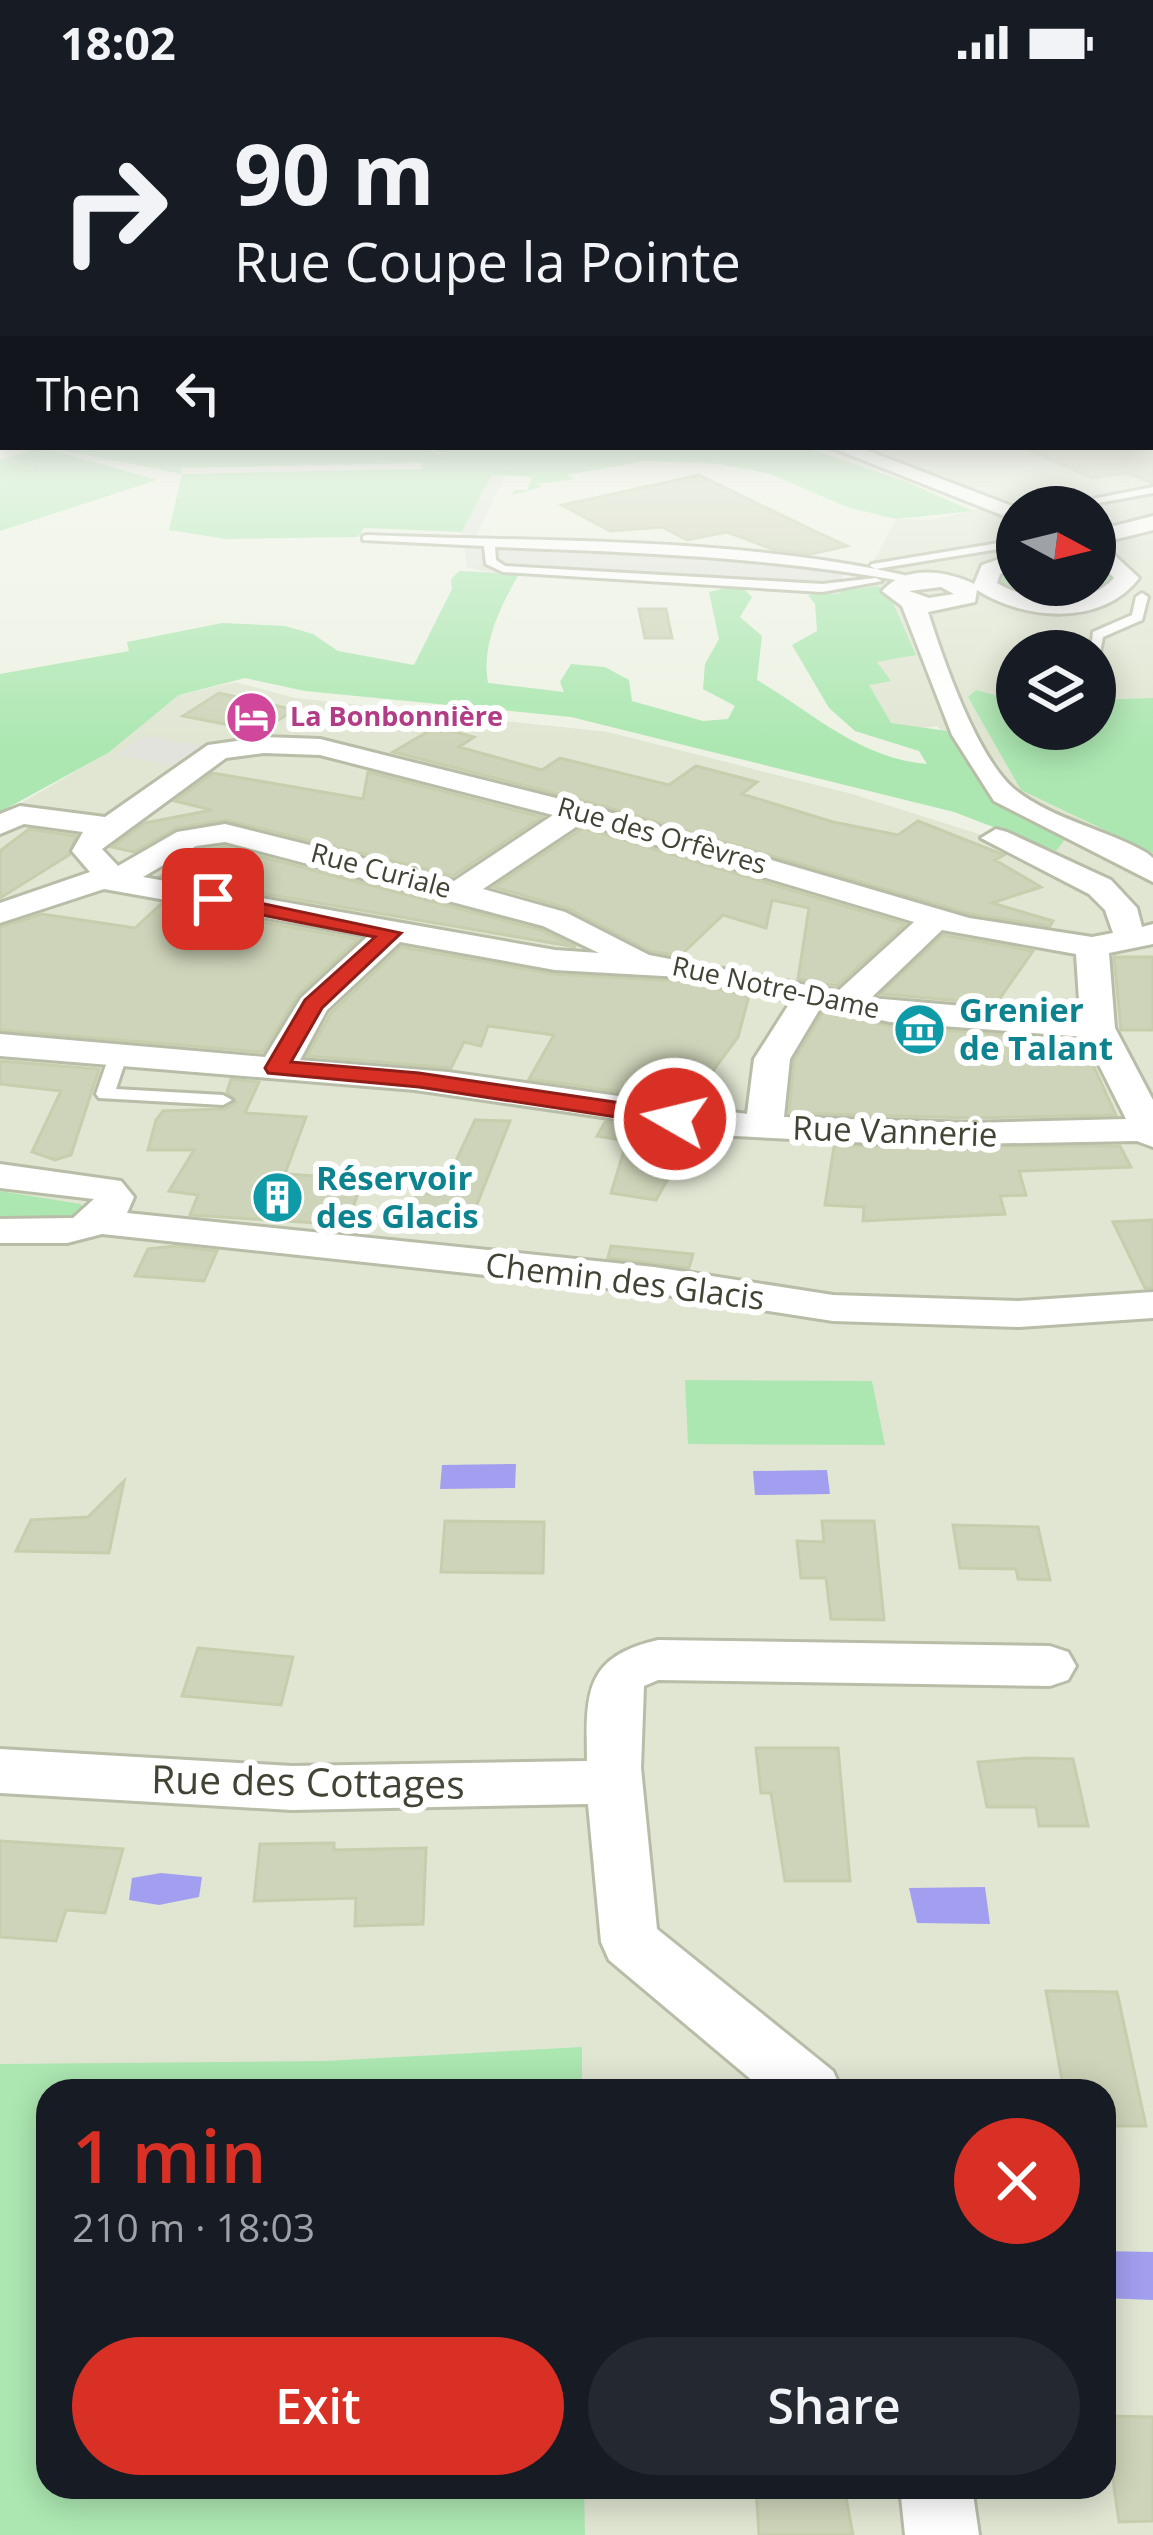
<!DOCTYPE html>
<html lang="en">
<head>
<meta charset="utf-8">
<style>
	body { margin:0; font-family:"Open Sans",sans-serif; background:#242831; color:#f1f3f6; height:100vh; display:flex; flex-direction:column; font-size:45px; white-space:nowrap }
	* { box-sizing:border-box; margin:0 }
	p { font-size:39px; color:#9ea1a6 }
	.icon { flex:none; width:66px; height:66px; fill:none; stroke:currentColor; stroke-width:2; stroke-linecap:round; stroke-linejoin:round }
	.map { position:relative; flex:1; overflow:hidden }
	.sheet { position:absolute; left:36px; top:1995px; width:1080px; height:420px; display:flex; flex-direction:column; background:#171b24; border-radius:36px; box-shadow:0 6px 30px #0003 }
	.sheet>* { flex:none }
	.hud { position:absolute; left:0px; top:0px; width:1155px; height:366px; box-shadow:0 6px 30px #0003; background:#171b24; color:#f1f3f6; overflow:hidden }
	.needle { width:78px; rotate:97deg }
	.controls { position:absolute; left:996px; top:402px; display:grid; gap:24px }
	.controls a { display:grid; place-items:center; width:120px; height:120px; border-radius:50%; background:#171b24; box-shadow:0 6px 30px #0003; font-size:60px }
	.pin { position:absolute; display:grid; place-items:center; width:102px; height:102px; color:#fff; margin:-51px; border-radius:24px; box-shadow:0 6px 18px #0006 }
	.me { position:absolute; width:132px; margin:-66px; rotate:278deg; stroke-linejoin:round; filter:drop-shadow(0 0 9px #0008) }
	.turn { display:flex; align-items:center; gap:42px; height:252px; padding:0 36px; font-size:54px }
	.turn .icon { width:156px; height:156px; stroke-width:2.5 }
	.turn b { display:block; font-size:84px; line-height:102px }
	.then { display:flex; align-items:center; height:114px; padding:0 36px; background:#0003; gap:24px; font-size:45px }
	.round { display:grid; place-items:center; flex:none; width:126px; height:126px; border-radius:63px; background:#242831 }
	.headline { display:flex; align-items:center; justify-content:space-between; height:204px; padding:0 36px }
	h1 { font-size:72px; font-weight:600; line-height:90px; color:#d93025 }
	.action { display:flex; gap:24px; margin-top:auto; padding:24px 36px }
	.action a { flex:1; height:138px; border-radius:72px; background:#d93025; color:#fff; font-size:48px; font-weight:600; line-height:138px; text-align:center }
	.action a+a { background:#242831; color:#f1f3f6 }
	.status { display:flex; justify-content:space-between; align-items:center; height:84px; padding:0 60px; background:#171b24; direction:ltr }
	.status svg { height:33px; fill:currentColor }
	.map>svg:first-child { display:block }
	.residential { fill:#e0e6d2; fill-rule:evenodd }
	.green { fill:#ace7b1; fill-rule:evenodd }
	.parking { fill:#e1e3dc }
	.water { fill:#a29ff0 }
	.building { fill:#ced4b9; stroke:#c6cead; stroke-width:3 }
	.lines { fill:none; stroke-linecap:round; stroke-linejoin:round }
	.lane-casing { stroke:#b7bda7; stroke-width:6 }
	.street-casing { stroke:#b7bda7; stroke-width:6 }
	.lane { fill:#fff; fill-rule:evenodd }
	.street { fill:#fff; fill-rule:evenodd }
	.route { fill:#d93025; stroke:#8d1f18; stroke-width:3 }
	.labels { text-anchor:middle; stroke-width:12; stroke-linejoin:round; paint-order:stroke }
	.far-hotel-label { font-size:27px; font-weight:bold; fill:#b23c85; stroke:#fff; text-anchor:start }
	.far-street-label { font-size:27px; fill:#404434; stroke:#fff }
	.culture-label { font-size:33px; font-weight:bold; fill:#0d838f; stroke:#fff; text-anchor:start }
	.street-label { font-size:33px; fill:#404434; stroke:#fff }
	.near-street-label { font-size:39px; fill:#404434; stroke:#fff }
</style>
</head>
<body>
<div class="status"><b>18:02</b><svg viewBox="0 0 49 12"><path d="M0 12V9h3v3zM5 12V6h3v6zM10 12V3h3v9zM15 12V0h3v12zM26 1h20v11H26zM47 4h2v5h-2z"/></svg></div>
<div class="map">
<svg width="1153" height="2451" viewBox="0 0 1153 2451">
	<rect width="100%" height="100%" fill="#eef2e4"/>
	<path class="residential" d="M1153,319V2451H0V1135L80,1120L0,1107V731L108,669L179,611L235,598L295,614L608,648L852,710L982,751L1023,772L1056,767L1065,753L997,719L984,692L937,642L915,645L891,640L868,600L876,578L870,502L859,504L896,435L931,436L1001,420L851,363H1152ZM1017,423H1095V501H1017ZM1017,567H1095V645H1017ZM48,2007H1104V2403H48Z"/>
	<path class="green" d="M41,363L157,396L0,447V376Z
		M47,363H423L445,374L431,363H804L907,398L973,427L896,435L847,423L770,390L721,380L646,377L566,391L576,395L536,400L542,403L512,411L514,406H527L532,393L492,391L462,448L364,444L358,453L226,455L169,446L182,390ZM421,379L422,385L183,390L180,384Z
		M1095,471L1117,491L1115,503C1052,524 1052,514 994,499L1000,487L1017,482V501H1095Z
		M459,487L519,490C500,523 481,561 488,599L564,608L560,598L571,580L605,583L629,596L632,617L703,637L728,635L735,622L703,605L705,580L719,555L709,508L722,505L721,500L741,502L752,513L740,533L762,552L757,596C813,629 859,674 927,680L919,667L855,647L829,624L792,561L817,547L815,520L808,511L878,502L889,510L916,571L877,578L891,597L869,601L891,639L961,649L997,719L1066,754L1056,767L954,728L571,633L305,607L245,594L179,611L108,669L0,728V590L129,567L127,558L222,539L285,542L313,550L338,567L414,581L452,505L451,495Z
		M976,606L1017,617V645H1095V616L1153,614V769L1021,706L968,613Z
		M0,1107L81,1120L84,1131L65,1137L0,1135Z
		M685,1296L872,1297L885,1361L688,1360Z
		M582,1963V2007H48V2403H584L585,2451H0V1980L325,1977Z"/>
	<path class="parking" d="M492,391L505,392L475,454L845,478L839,510L491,489L467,483L464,454L459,453Z
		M144,652L205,662L178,682L116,671Z"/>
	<path class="water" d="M516,1380L515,1404L440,1405L442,1381Z
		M827,1386L830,1410L755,1411L753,1387Z
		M161,1789L202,1793L199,1813L159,1821L129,1816L132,1794Z
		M985,1803L990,1840L917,1839L909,1804Z
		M1104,2167L1153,2168V2216L1104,2214Z"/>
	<path class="building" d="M1023,363H1153V399L1127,389L1092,394Z
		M699,391L804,442L847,462L811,470L772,465L727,448L687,456L662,443L610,447L562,421Z
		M639,525H666L672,554H645Z
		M219,609L295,626L260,647L183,632Z
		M436,643L474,653L459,663L542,686L560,674L669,701L696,682L757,698L742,710L833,738L898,751L918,737L1004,771L995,776L1041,803L992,819L1053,837L1050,842L970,830L589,718L393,668Z
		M368,688L542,733L453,792L226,736L176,744L134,768L112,763L145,739L212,726L175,717L213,689L363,715Z
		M583,744L905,840L837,902L798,895L809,824L772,816L766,844L723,831L680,872L650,867L567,824L494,803Z
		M29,745L76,752L69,771L0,814V767Z
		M225,763L541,846L576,863L161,792L197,766Z
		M161,820L358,855L298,911L263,968L0,946V843L42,830L135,844Z
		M943,851L1033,867L998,917L1021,922L881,910Z
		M401,863L554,890L680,897L749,912L738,953L706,996L722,998L710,1020L529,995L554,951L488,942L481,962L464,958L451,984L307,972L331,929Z
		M1114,873H1153V946H1121Z
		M823,928L890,942L1082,957L1116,1031L970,1034L789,1029L794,976Z
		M0,977L99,985L71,1071L55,1076L32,1068L61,1007L0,1000Z
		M231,995L259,998L245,1029L306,1033L285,1090L363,1095L347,1141L190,1131L198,1111L169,1107L194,1066H148L156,1036L163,1027L225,1025L236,1018L227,1008Z
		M475,1036L510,1037L466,1148L402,1140L417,1109L440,1111Z
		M605,1038L693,1050L656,1116L611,1109L627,1057L597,1052Z
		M834,1062H1120L1131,1083L1019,1087L1026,1111L1000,1112L1005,1130L863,1137L864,1123L825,1121Z
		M1153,1136V1204H1145L1113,1138Z
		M175,1162L217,1167L204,1197L135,1192L148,1165Z
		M611,1162L693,1170L689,1184L608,1174Z
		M124,1397L109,1469L16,1467L31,1436L88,1433Z
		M445,1437L544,1438L543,1489L441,1488Z
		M822,1437H874L884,1536L831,1535L826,1494H801L797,1457L824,1458Z
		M953,1441L1038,1443L1050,1496L1018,1495L1016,1485L960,1484Z
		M198,1564L293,1573L281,1621L182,1612Z
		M756,1664H838L850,1797H785L771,1709H761Z
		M1028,1674L1073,1675L1088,1742H1039L1036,1723H987L978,1678Z
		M0,1757L123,1765L105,1829L66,1826L56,1857L0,1853Z
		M334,1759V1766L426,1764L423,1840L355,1842L356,1814L254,1817L260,1760Z
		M1046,1907L1117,1908L1146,2042H1104V2007H1064Z
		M1104,2332L1153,2333V2437L1119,2438Z
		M756,2403H844L853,2451H759Z"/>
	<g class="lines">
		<defs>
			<path id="lane" d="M1153,403V409L1076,423H1053Z
				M367,451C535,458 709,453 876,485L870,482L872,480L1017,456V462L876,485L917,494L919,496L913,499C774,473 636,468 495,463L496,476L505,482L822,500L876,494L882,497L822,508L503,488L486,480L484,462L363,456V452Z
				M1142,509L1148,513L1142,536L1103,553L1100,568L1091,567L1093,548L1132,531L1136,513Z
				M117,970L126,975L116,1005L223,1011L232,1016L223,1021L99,1014L96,1010L108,975Z"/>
			<path id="street" d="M830,363H858L1017,424V437Z
				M1153,432V446L1101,459L1139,494C1102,543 1024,536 977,506L975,518L928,528C943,575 976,671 1013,704C1050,735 1106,745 1147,769L1153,774V798L994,717L952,651L902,522L882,507C905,481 945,486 974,500L982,481L1017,469V484L1000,490L997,499C1031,519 1086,525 1114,494L1095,475V447ZM941,503L954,510L929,514L909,507Z
				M264,653L320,655L588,722L969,834L1092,853L1113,849L1105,826L1089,810L981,754L996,745L1007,748L1111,796L1137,824L1142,843L1153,840V860L1109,869L1115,944L1153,1016V1063L1137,1057L911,1061L735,1052L415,1006L0,972V950L265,973L301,914L368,852L104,805L0,839V819L90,788L72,767L83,748L24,740L0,750V730L20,722L105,733L208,661ZM264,669L320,671L553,731L454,797L225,740L177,748L118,782L102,765L226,674ZM582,739L914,838L838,907L649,871L565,828L483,805ZM225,758L543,842L599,869L555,866L143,793L196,762ZM942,846L1076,870L1080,932L871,914ZM400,858L555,886L681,893L791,917L754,975L747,1030L448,988L300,976L327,926ZM821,923L890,938L1085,953L1126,1035L970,1039L784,1033L790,975Z
				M0,1080L121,1097L134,1113L127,1129L654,1183L833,1211L1019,1217L1153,1208V1234L1019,1243L833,1237L654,1209L102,1150L67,1159H0V1135L73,1134L94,1115L0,1104Z
				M658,1556L1050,1562L1068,1568L1076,1582L1068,1596L1050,1602L658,1596L644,1602L641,1684L657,1845L833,1987L842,2007H765L609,1876L601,1858L588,1720L292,1726L0,1709V1665L292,1682L587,1677C586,1609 584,1573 658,1556Z
				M900,2403H972L979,2451H905Z"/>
		</defs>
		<use href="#lane" class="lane-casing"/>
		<use href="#street" class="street-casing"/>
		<use href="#lane" class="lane"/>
		<use href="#street" class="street"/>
	</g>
	<linearGradient id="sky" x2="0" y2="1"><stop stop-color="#8caceb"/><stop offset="0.48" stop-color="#f7f9f3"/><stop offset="1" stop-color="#f7f9f3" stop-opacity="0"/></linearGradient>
	<rect width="1153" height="662" fill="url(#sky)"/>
	<path class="route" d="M213,809L401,849L322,924L291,978L419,989L675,1027L687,1035L675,1042L419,1003L268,989L265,984L305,916L375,853L205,820L202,815Z"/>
	<defs>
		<symbol id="hotel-disc" viewBox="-11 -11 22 22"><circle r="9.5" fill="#d1479c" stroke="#fff"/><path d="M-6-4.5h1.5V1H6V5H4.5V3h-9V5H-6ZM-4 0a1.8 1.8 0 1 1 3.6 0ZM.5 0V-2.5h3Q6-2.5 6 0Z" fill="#fff"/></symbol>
		<symbol id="museum-disc" viewBox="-11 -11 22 22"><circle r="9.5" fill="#0f9aa8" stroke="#fff"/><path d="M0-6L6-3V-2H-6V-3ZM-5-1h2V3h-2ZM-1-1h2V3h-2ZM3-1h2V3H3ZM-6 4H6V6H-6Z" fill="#fff"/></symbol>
		<symbol id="building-disc" viewBox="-11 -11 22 22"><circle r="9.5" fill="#0f9aa8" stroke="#fff"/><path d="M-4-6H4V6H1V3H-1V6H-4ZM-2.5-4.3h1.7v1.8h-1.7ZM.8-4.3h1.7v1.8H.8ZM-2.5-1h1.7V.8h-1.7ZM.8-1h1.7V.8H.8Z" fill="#fff"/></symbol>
	</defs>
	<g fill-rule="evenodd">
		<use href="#hotel-disc" x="222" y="604" width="59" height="59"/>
		<use href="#museum-disc" x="890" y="916" width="59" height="59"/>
		<use href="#building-disc" x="248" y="1084" width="59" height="59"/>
	</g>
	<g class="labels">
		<g class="far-hotel-label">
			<text x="290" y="642">La Bonbonnière</text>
		</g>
		<g class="far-street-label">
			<text transform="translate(662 752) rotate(16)" y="9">Rue des Orfèvres</text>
			<text transform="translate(381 787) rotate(15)" y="9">Rue Curiale</text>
			<text transform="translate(776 904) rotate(12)" y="9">Rue Notre-Dame</text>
		</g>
		<g class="culture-label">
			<text x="959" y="938">Grenier<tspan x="959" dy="38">de Talant</tspan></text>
			<text x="316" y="1106">Réservoir<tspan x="316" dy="38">des Glacis</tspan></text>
		</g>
		<g class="street-label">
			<text transform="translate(895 1047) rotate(2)" y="12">Rue Vannerie</text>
			<text transform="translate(625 1197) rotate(7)" y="12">Chemin des Glacis</text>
		</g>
		<g class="near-street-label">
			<text transform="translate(308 1698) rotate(1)" y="14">Rue des Cottages</text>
		</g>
	</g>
</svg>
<div class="controls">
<a><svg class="needle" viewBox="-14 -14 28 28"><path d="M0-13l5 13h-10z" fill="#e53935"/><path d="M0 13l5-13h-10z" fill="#9ea1a6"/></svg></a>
<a><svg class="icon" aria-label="layers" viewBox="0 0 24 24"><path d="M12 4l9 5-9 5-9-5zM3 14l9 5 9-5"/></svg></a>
</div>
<div class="pin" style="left:213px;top:815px;background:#d93025"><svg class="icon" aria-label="arrive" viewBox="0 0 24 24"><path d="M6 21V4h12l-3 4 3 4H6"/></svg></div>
<svg class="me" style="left:675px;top:1035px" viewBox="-20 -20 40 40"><circle r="17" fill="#d93025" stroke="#fff" stroke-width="3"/><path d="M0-11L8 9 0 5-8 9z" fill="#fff"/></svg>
<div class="hud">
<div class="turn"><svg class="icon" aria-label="right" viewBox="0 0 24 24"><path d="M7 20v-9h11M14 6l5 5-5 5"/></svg><div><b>90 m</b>Rue Coupe la Pointe</div></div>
<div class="then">Then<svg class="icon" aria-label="left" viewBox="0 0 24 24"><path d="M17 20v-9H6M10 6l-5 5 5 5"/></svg></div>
</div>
<section class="sheet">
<div class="headline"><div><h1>1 min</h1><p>210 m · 18:03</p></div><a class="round" style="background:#d93025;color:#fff"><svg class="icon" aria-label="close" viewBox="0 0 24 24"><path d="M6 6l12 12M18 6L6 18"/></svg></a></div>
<div class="action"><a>Exit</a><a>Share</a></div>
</section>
</div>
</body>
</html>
